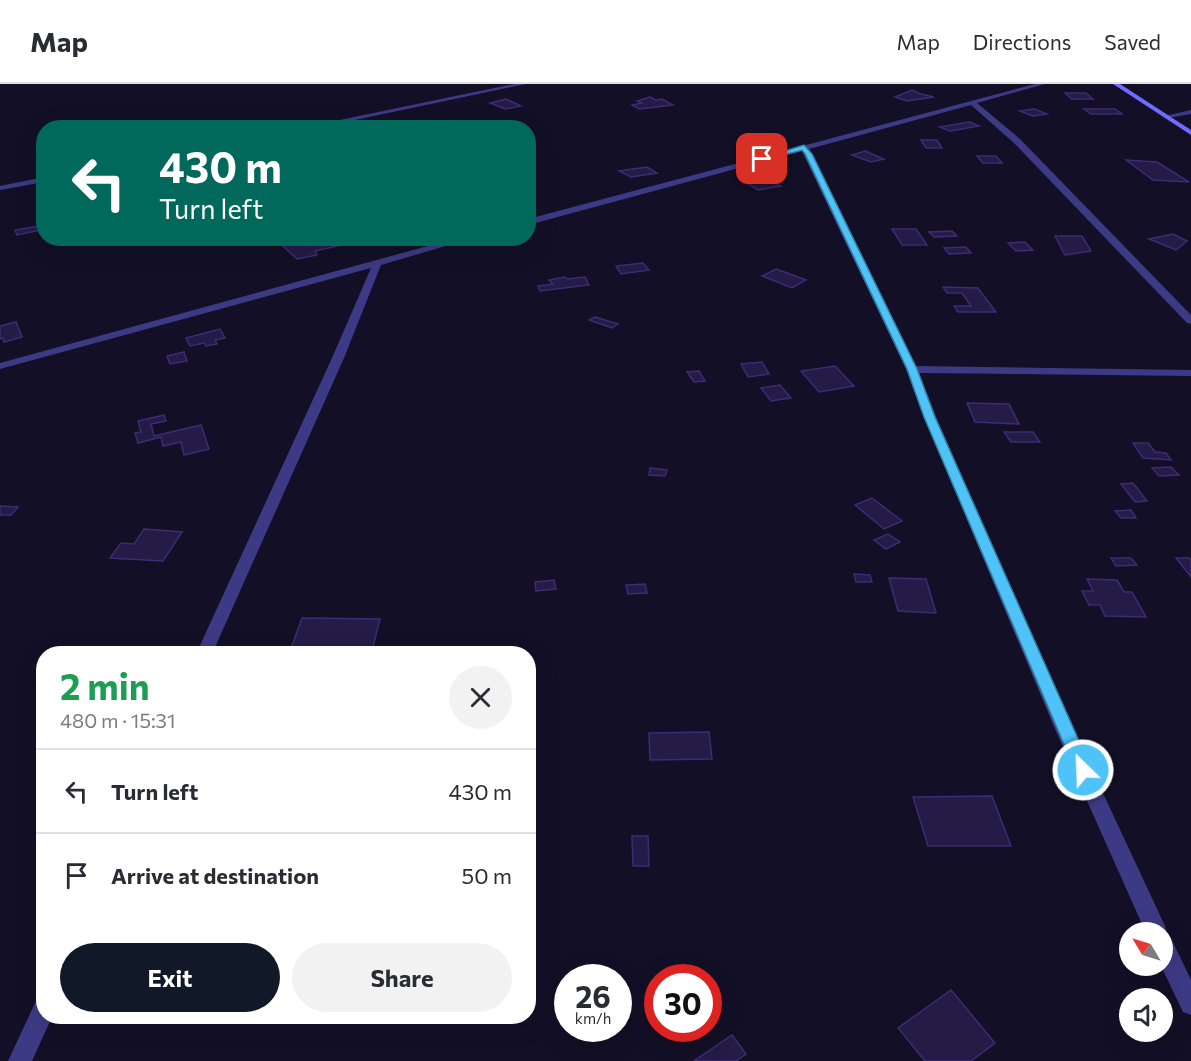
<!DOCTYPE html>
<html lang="en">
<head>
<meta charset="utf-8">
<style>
	body { margin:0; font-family:Commissioner,sans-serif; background:#f2f2f3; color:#2b2b33; height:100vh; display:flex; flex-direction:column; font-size:22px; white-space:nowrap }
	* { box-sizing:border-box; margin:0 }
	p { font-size:20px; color:#7c7c81 }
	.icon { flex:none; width:33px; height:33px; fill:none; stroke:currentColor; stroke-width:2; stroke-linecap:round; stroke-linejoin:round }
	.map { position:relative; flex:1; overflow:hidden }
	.drawer { position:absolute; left:36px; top:562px; width:500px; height:378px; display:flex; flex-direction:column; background:#fff; border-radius:24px; box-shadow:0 6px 24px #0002 }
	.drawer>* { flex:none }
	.banner { position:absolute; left:36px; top:36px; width:500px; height:126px; border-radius:24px; box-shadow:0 6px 24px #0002; background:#00695c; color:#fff; overflow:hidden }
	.needle { width:39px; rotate:308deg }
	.tools { position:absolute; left:1119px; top:838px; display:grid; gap:12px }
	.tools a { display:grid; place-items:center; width:54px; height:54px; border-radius:50%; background:#fff; box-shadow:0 6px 24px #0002; font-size:30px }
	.speed { position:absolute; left:554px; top:880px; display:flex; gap:12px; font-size:30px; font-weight:700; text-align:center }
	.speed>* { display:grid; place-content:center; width:78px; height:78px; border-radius:50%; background:#fff; box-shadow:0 6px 24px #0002; line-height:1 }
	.speed small { font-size:15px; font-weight:400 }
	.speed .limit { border:9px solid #d22; background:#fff; color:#111 }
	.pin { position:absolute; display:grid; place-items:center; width:51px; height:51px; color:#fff; margin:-26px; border-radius:12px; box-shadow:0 3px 9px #0006 }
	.me { position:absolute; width:66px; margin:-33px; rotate:336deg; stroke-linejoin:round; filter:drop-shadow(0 0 4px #0008) }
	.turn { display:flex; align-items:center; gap:21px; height:126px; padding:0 24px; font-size:27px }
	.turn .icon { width:78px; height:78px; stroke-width:2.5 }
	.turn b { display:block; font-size:42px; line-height:51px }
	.round { display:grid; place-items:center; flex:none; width:63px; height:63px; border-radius:32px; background:#f2f2f3 }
	.overview { display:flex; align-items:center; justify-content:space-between; height:102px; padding:0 24px }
	h1 { font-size:36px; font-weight:700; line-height:45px; color:#1e9e55 }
	.cta { display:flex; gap:12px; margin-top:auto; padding:12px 24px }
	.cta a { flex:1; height:69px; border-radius:36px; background:#111827; color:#fff; font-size:24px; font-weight:700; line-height:69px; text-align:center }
	.cta a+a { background:#f2f2f3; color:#2b2b33 }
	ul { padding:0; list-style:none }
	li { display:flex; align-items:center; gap:18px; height:84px; padding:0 24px; border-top:2px solid #e1e1e2 }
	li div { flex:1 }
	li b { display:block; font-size:22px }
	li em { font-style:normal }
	header { display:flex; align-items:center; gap:36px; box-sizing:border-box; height:84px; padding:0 30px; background:#fff; border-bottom:2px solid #e1e1e2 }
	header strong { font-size:28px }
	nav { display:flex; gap:33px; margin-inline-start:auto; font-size:21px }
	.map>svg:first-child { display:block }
	.building { fill:#241b47; stroke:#3b2d73; stroke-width:1.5 }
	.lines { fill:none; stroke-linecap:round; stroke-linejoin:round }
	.minor { fill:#3d3a85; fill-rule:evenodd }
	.secondary { fill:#6f6bff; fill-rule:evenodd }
	.route { fill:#4fc3f7; stroke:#337fa1; stroke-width:1.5 }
</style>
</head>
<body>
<header>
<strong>Map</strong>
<nav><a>Map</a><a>Directions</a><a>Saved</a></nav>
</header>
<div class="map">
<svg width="1191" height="977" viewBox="0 0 1191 977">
	<rect width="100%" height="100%" fill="#130f26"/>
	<path class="building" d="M912,6L921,10L934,13L907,17L895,13Z
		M1065,9H1086L1093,15H1072Z
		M650,13L656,16L662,15L673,21L639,25L632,21L642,19L637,17Z
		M506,15L521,22L505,25L490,19Z
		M1034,25L1047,30L1033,32L1020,27Z
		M1084,25H1115L1122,30H1091Z
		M969,38L979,42L950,47L940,43Z
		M921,56H937L942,64H926Z
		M865,67L884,75L871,78L852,71Z
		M977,72H996L1002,79H983Z
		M1126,76L1157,78L1189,98L1153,96Z
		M647,83L657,89L631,93L619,87Z
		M765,93L781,102L758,106L743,97Z
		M33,143H40L41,146L17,151L15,146Z
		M892,145H916L927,161H902Z
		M952,147L957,152L934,153L929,148Z
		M1173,150L1187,157L1176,166L1149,155Z
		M1055,152H1082L1091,167L1065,171Z
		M321,154H340L346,160L315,167L317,171L297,175L283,162L306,154Z
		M1025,158L1033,166L1016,167L1008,159Z
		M966,163L971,169L949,170L944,164Z
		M643,179L649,186L621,190L616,182Z
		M776,185L806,196L792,204L762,192Z
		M565,193L567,195L585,193L589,201L540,207L538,202L553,200L549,196Z
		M943,203L978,204L996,228H958L954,222H971L962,209H947Z
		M595,233L618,240L612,244L589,236Z
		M16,238L22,253L4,258L3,254L0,255V242Z
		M220,245L225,254L215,256L217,260L206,262L204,259L190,262L186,254Z
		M184,268L187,277L170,280L167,272Z
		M762,278L769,290L748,293L741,280Z
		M835,282L854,302L819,308L801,287Z
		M699,287L705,297L694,298L687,288Z
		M780,301L791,314L771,317L761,304Z
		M967,319L1009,320L1019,340L975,338Z
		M164,331L166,337L151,340L154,352L201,341L209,365L184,371L181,358L163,362L161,353L138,359L135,349L141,348L138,337Z
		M1004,348H1033L1040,358H1011Z
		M1133,359H1148L1155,368L1166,369L1171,376L1143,374Z
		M1171,383L1179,391L1159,392L1152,384Z
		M650,384L667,386L665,392L649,391Z
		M1133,399L1147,417L1135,418L1121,400Z
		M872,414L902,437L884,445L855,421Z
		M0,422L18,423L11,431H0Z
		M1131,426L1136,434H1121L1115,427Z
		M144,445L182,448L163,477L110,474L121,459L134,460Z
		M888,450L900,458L886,465L874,456Z
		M1111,474H1131L1137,481L1116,482Z
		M1176,474H1189L1191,476V493Z
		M854,490L870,491L872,498H856Z
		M889,494L926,495L936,529L898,527Z
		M1087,495L1117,496L1124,508H1132L1146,533L1105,532L1100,521H1089L1082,507H1093Z
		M554,496L556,505L536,507L535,498Z
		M645,500L647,509L628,510L626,501Z
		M302,534L380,535L372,567H314L313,570H289Z
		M709,648L712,675L650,676L649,649Z
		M992,712L1011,762H928L913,713Z
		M632,752H648L649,782H633Z
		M951,906L995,959L971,977H925L898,944Z
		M732,951L746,970L736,977H694Z"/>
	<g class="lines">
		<path class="minor" d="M514,0H526L317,44H301Z
			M1035,0H1045L977,19L1020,55L1191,231V240L1187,239L1014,59L971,21L809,65L916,282L1191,286V292L919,289L936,333L1073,645L1165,842L1167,851L1170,852L1191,896V931L1183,928L1161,882L1162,849H1146L1055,645L924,333L906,285L802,67L528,141V135Z
			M1191,26V30L1168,34L1165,32Z
			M44,93V98L0,106V102Z
			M457,154H473L381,181L344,274L212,570H196L332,274L371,184L0,285V279Z
			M44,914V933H52L32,977H8L36,917Z"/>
		<path class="secondary" d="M1113,0H1120L1191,46V51Z"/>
	</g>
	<path class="route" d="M804,61L812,70L917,285L935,333L1092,686L1089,691L1083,693L1077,691L1075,686L924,333L907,285L805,70L802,66L762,77L758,75Z"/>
</svg>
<div class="tools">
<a><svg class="needle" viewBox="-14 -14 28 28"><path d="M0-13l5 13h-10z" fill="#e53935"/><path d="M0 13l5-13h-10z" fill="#7c7c81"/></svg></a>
<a><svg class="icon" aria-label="sound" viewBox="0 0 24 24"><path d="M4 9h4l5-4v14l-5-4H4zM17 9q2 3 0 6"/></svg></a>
</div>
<div class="speed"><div>26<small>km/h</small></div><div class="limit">30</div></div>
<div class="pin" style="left:762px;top:75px;background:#d93025"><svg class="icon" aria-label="arrive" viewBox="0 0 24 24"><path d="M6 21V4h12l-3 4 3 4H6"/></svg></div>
<svg class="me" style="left:1083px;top:686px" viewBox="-20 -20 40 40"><circle r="17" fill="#4fc3f7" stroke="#fff" stroke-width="3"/><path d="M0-11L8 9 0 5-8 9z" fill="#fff"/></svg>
<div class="banner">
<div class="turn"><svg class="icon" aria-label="left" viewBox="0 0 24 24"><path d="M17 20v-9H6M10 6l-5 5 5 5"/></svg><div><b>430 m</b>Turn left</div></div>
</div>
<section class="drawer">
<div class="overview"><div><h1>2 min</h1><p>480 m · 15:31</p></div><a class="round"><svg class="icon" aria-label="close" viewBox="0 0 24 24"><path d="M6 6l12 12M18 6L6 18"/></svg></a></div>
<ul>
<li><svg class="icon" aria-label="left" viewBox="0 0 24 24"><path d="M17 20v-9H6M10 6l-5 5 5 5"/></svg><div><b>Turn left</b></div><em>430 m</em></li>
<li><svg class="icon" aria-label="arrive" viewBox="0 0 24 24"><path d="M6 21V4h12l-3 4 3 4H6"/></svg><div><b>Arrive at destination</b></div><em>50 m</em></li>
</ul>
<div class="cta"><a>Exit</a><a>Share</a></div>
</section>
</div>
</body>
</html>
